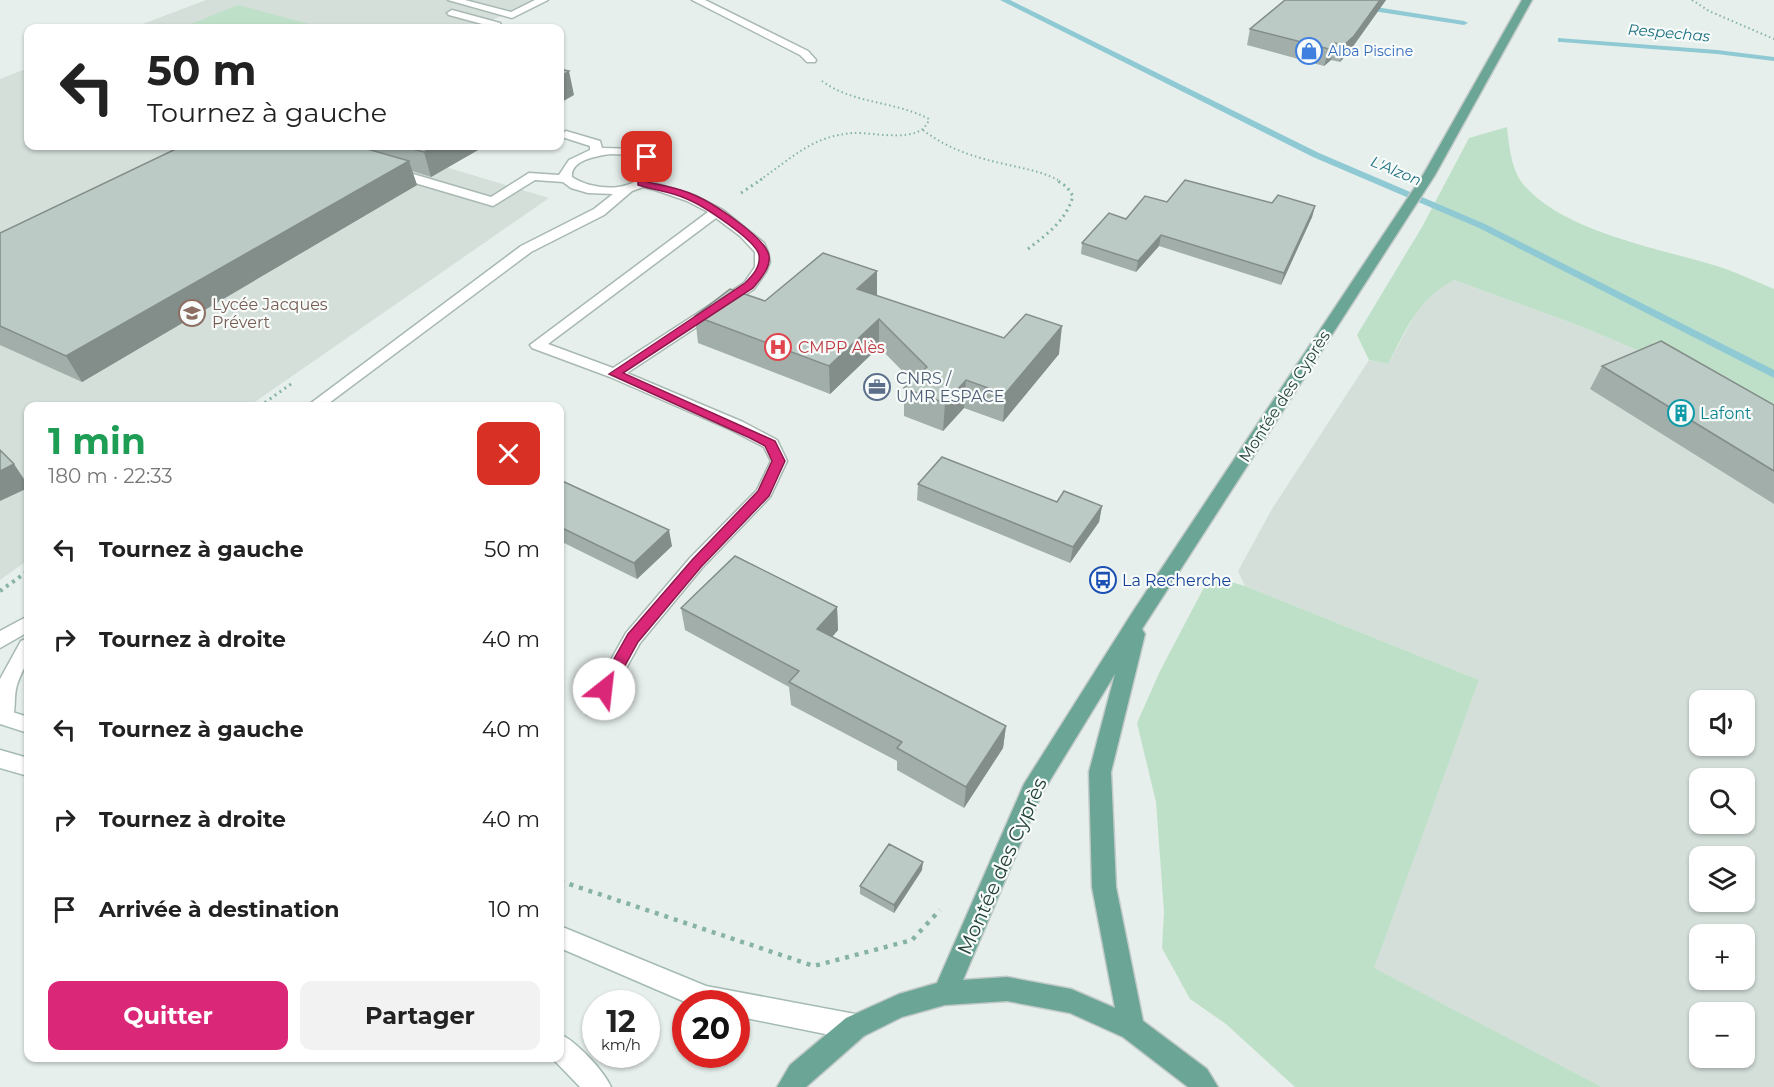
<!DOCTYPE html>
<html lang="fr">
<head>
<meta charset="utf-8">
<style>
	body { margin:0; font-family:Montserrat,sans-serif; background:#f2f2f2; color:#222; height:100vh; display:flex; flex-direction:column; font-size:22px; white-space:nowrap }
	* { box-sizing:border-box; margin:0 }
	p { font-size:20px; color:#767676 }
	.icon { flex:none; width:33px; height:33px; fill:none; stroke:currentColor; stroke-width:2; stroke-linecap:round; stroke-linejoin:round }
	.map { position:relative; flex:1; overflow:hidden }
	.sheet { position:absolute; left:24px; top:402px; width:540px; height:660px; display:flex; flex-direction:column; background:#fff; border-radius:12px; box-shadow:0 2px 4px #0004 }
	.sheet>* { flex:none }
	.guide { position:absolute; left:24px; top:24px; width:540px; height:126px; border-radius:12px; box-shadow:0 2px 4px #0004; background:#fff; color:#222; overflow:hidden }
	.buttons { position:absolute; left:1689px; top:690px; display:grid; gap:12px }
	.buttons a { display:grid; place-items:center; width:66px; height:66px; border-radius:12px; background:#fff; box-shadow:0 2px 4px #0004; font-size:30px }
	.speed { position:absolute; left:582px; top:990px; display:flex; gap:12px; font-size:30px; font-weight:700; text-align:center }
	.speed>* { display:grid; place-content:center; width:78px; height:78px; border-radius:50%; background:#fff; box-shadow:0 2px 4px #0004; line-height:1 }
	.speed small { font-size:15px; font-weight:400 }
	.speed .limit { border:9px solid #d22; background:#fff; color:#111 }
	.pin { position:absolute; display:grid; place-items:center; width:51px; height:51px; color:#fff; margin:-26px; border-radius:12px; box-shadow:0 3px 9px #0006 }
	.me { position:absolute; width:66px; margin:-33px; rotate:29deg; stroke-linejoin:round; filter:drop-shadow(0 0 4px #0008) }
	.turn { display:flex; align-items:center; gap:21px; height:126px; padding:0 24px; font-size:27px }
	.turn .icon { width:78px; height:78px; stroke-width:2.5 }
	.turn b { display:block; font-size:42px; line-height:51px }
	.round { display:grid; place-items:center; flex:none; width:63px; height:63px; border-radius:12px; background:#f2f2f2 }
	.head { display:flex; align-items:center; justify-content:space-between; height:102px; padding:0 24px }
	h1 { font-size:36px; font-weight:700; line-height:45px; color:#1e9e55 }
	.cta { display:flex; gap:12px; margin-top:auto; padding:12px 24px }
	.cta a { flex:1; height:69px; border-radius:12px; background:#db2777; color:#fff; font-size:24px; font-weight:700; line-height:69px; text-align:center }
	.cta a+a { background:#f2f2f2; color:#222 }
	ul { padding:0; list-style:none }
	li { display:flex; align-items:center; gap:18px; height:90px; padding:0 24px }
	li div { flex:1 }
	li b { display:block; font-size:22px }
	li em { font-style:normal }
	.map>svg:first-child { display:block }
	.built { fill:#d4dfda; fill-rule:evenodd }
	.green { fill:#bfe0c8 }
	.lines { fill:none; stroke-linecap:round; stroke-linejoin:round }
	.stream { fill:#8ec9d4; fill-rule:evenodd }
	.lane-casing { stroke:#a8b8b2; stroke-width:3 }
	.street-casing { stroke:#a8b8b2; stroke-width:3 }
	.secondary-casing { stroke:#a4bbb3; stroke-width:3 }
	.primary-casing { stroke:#c2cac8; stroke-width:3 }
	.path-far3 { stroke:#86b3a5; stroke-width:2; stroke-dasharray:1.5 3; stroke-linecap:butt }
	.path-far2 { stroke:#86b3a5; stroke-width:3; stroke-dasharray:2 4; stroke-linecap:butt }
	.path-far1 { stroke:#86b3a5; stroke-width:4; stroke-dasharray:3 4.5; stroke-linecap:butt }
	.path { stroke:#86b3a5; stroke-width:4.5; stroke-dasharray:4 6; stroke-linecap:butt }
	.lane { fill:#fff; fill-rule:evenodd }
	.street { fill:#fff; fill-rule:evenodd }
	.secondary { fill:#fff; fill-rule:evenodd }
	.primary { fill:#6aa596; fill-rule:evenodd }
	.wall { fill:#a1aea9 }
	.shaded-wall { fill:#838d89 }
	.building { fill:#bbcac4; stroke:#838d89; stroke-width:1.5 }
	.route { fill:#db2777; stroke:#8e194d; stroke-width:1.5 }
	.labels { text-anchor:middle; stroke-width:4.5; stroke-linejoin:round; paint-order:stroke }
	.far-shop-label { font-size:14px; fill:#366cbe; stroke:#f7fbf9; text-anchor:start }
	.far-water-label { font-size:15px; font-style:italic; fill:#1c6f80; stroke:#f7fbf9 }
	.education-label { font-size:16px; fill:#785e54; stroke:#f7fbf9; text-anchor:start }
	.health-label { font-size:16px; fill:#be3a42; stroke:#f7fbf9; text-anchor:start }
	.service-label { font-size:16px; fill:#4e5e75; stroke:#f7fbf9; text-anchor:start }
	.street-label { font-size:16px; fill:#24423a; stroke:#f7fbf9 }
	.culture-label { font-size:16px; fill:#0d838f; stroke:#f7fbf9; text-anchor:start }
	.transit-label { font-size:16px; fill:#164399; stroke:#f7fbf9; text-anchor:start }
	.near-street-label { font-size:20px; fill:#24423a; stroke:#f7fbf9 }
</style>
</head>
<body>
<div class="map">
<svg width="1774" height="1087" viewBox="0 0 1774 1087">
	<rect width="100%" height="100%" fill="#e6efeb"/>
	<path class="built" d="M206,0H535L475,28H132Z
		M28,68V146H375L549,198L249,406H28V560L0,580V79Z
		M1454,280L1580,326L1656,358L1774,416V1087H1602L1373,968L1479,680L1245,586L1238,571L1272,509L1369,360L1388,364L1418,309L1437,289ZM1700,700H1744V746H1700ZM1700,778H1744V824H1700ZM1700,856H1744V902H1700ZM1700,934H1744V980H1700ZM1700,1012H1744V1058H1700Z"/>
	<path class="green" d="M238,5L324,28H181Z
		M1507,127C1509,145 1511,169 1523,184C1564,233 1664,249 1723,268C1740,274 1757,282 1774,289V416L1656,358L1580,326L1454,280C1417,299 1407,329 1388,364L1369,360L1357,335L1422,227L1469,138Z
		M1210,576L1245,586L1479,680L1374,968L1602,1087H1295L1226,1024L1190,999L1162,948L1164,912L1156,802L1137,723L1160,671Z"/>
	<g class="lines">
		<path class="stream" d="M1000,0H1010L1319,153L1485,224L1774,370V378L1479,228L1313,157Z
			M1363,5L1464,21L1468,23L1464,25L1360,9L1359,7Z
			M1558,38L1717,50L1774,57V61L1717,54L1561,42H1558Z"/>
		<defs>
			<path id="lane" d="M448,0H465L511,12L535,0H548L512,18Z
				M452,10L500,23L501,25L496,28H483L486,25L449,15L447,13Z
				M566,131L600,141L602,148L642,149L659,163L657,174L651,182L696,196L723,210L764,243L768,252L770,262L766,272L754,289L627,373L743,422L777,440L787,461L770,497L702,568L640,643L601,714L594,716L587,714L584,708L626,633L690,558L757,490L771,461L764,447L731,430L610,377L532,348L530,345L708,212L687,201L655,190L643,187L632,191L604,215L531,252L325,406H307L521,246L594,209L613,194L588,193L571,188L563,182L535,180L493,206L388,175L386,172L388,169H396L491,197L529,173L559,175L569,160L590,150V146L562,137L560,135ZM610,154L635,155L647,164C641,195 592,191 572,177C570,160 597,156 610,154ZM716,218L740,236L755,252V267L744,283L613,368L548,344Z
				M28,616V632L0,648V631Z
				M28,638C31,665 24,663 17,685C13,697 17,711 11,723L0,724V679L21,641Z"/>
			<path id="street" d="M692,0H705L808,51L816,60L815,62H807L800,55Z"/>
			<path id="secondary" d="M0,708L28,717V733L0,724Z
				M0,750L28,758V776L0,768Z
				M560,926L706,986L855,1014L864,1018L868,1027L864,1036L855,1040L736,1016V1004H690L560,948Z
				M560,1034C576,1041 604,1071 611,1087H580L552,1058H560Z"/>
			<path id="primary" d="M1522,0H1532L1435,175L1142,629L1145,634L1111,772L1116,887L1143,1021L1207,1069L1218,1087H1188L1123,1037L1070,1013L1007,1001L945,1005L902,1017L864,1036L806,1087H777L790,1065L846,1018L899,994L937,983L1024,784L1132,613L1423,175ZM1115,674L1089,772L1092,887L1115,1008L1071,989L1007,977L963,980L1041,795Z"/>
		</defs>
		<use href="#lane" class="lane-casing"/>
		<use href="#street" class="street-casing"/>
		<use href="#secondary" class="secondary-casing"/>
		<use href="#primary" class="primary-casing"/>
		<path class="path-far3" d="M1692,0L1709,11L1774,39
			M923,130C949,150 977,158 1009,165C1026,169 1043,172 1058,180
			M760,180C792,158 812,136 853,133C874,132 922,145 929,119C895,101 853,104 822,81"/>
		<path class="path-far2" d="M741,193L762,179
			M1028,249C1047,234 1066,221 1073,196L1067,187L1055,179
			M260,406L291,384"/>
		<path class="path-far1" d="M0,591L28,571"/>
		<path class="path" d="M560,881L814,966L912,940L940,910"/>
		<use href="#lane" class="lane"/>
		<use href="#street" class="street"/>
		<use href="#secondary" class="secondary"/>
		<use href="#primary" class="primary"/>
	</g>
	<path class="wall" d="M1285,0H1386L1349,52L1340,62L1331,60L1324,66L1247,45L1250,29Z
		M182,146H485L431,177L412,171L417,185L82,382L0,345V233Z
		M1167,202L1272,203L1315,206L1312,217L1281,285L1159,246L1136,272L1081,254L1082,243L1126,219Z
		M877,296L1004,338L1059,354L1003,422L964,408L943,431L904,416V388L912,381L879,347L830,394L698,343L695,316Z
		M1602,366L1774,405V504L1590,389Z
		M560,480L672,546L637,579L560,541Z
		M918,484L1057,502L1102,506L1099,522L1070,563L917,500Z
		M837,607L838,630L832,637L1006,726L1003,748L964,808L897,770V761L791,705L789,687L685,630L681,608Z
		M922,870L894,913L860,894V886Z"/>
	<path class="shaded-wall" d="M1380,0H1386L1349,52L1340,62L1344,45Z
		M1335,43L1331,60L1324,66L1329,49Z
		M561,58L565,74L569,71L574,95L560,103V59Z
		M436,146H485L431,177L424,152Z
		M409,161L417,185L82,382L66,356Z
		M1315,206L1312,217L1281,285L1284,273Z
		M1161,235L1159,246L1136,272L1138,261Z
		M877,271V297L857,289Z
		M879,319V347L830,394L829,366Z
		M1062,326L1059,354L1003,422L1005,394Z
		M966,380L964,408L943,431L945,403Z
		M14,464L28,485V488L0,501V471Z
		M1102,506L1099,522L1070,563L1073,547Z
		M669,530L672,546L637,579L634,563Z
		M837,607L838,630L819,652L817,629Z
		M1006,726L1003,748L964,808L966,787Z
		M923,862L922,870L894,913V905Z"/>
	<path class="building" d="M1285,0H1380L1354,36L1344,45L1335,43L1329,49L1250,29Z
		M560,69L569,71L560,77Z
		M182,146H357L409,161L66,356L0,326V233Z
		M400,146H436L424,152Z
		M1185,180L1272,203L1278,195L1315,206L1284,273L1161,235L1138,261L1082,243L1109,213L1126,219L1145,196L1167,202Z
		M823,253L877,271L857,289L1004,338L1026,314L1062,326L1005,394L966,380L945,403L904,388L927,367L879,319L829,366L695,316L730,289L765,301Z
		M1661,341L1774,405V471L1602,366Z
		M0,450L14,464L0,471Z
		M942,457L1057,502L1064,491L1102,506L1073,547L918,484Z
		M560,480L669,530L634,563L560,527Z
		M735,556L837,607L817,629L1006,726L966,787L897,748L902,742L789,682L799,671L681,608Z
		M889,844L923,862L894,905L860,886Z"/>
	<path class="route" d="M644,155H650L658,163L659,170L648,182C663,186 680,188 694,195C711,202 766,237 769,256C771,268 760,279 753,288L623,373L775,441L785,461L769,496L701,567L638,642L610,693H599L597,689L628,634L692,560L758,491L772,461L765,446L750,438L609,374L745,283C752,276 761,267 759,255C756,240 702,205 687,199C672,192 654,190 638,185V181L649,170V163L643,157Z"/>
	<defs>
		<symbol id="shop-ring" viewBox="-11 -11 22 22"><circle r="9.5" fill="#f7fbf9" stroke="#3f7fe0" stroke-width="1.5"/><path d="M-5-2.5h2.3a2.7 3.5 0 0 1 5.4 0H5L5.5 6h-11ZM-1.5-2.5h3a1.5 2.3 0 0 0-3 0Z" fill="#3f7fe0"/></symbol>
		<symbol id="school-ring" viewBox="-11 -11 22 22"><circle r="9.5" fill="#f7fbf9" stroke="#8d6e63" stroke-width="1.5"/><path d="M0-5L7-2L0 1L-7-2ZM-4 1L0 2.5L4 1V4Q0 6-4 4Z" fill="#8d6e63"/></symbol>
		<symbol id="hospital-ring" viewBox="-11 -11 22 22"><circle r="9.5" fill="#f7fbf9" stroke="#e0444e" stroke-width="1.5"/><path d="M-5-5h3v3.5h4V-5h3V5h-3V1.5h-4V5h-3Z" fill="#e0444e"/></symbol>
		<symbol id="office-ring" viewBox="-11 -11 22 22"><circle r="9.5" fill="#f7fbf9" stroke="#5c6f8a" stroke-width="1.5"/><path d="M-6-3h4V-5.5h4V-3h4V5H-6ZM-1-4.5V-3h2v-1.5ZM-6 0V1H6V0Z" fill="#5c6f8a"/></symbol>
		<symbol id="building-ring" viewBox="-11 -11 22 22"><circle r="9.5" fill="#f7fbf9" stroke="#0f9aa8" stroke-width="1.5"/><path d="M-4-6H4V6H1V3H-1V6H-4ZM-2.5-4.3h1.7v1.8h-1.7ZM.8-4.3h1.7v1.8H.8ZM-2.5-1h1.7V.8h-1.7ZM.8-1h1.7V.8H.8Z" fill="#0f9aa8"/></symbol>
		<symbol id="bus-ring" viewBox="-11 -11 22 22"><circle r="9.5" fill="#f7fbf9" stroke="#1a4fb4" stroke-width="1.5"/><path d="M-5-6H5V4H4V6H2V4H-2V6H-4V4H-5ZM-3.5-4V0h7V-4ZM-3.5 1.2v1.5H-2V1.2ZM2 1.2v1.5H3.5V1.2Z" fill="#1a4fb4"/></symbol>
	</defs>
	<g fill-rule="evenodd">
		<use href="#shop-ring" x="1294" y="36" width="30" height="30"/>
		<use href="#school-ring" x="177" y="298" width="30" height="30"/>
		<use href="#hospital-ring" x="763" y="332" width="30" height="30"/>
		<use href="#office-ring" x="862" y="372" width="30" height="30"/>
		<use href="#building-ring" x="1666" y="398" width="30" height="30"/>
		<use href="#bus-ring" x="1088" y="565" width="30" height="30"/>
	</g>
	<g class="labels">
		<g class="far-shop-label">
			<text x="1328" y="56">Alba Piscine</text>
		</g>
		<g class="far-water-label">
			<text transform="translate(1669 33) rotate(5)" y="5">Respechas</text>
			<text transform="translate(1396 171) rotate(23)" y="5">L'Alzon</text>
		</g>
		<g class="education-label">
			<text x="212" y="310">Lycée Jacques<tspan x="212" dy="18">Prévert</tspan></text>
		</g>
		<g class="health-label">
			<text x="798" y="353">CMPP Alès</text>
		</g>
		<g class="service-label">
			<text x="896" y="384">CNRS /<tspan x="896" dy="18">UMR ESPACE</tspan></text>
		</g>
		<g class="street-label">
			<text transform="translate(1284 396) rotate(-57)" y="6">Montée des Cyprès</text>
		</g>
		<g class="culture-label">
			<text x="1700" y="419">Lafont</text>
		</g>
		<g class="transit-label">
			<text x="1122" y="586">La Recherche</text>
		</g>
		<g class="near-street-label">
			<text transform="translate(1002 866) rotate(-66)" y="7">Montée des Cyprès</text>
		</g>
	</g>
</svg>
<div class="buttons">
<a><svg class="icon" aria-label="sound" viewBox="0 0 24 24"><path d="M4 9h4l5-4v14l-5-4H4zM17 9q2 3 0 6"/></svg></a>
<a><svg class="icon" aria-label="search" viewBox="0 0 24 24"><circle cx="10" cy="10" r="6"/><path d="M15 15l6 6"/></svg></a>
<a><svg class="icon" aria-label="layers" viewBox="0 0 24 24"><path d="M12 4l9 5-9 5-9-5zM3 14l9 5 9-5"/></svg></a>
<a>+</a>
<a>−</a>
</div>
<div class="speed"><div>12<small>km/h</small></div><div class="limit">20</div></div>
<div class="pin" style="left:647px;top:157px;background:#d93025"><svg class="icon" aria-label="arrive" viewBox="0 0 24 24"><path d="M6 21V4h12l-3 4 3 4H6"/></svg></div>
<svg class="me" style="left:604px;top:689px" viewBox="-20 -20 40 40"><circle r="19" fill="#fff"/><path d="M0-13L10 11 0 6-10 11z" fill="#db2777"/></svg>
<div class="guide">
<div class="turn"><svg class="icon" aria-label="left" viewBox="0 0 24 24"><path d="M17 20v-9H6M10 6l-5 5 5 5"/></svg><div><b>50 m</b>Tournez à gauche</div></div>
</div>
<section class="sheet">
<div class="head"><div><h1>1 min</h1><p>180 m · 22:33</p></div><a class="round" style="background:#d93025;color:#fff"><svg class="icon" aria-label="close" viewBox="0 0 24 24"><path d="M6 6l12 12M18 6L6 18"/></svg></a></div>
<ul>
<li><svg class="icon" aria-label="left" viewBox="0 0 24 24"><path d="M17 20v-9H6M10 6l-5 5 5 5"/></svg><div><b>Tournez à gauche</b></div><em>50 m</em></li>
<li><svg class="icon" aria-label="right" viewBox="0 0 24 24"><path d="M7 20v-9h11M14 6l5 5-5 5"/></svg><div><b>Tournez à droite</b></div><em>40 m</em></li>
<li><svg class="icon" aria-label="left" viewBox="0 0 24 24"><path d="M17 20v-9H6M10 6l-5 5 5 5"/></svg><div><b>Tournez à gauche</b></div><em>40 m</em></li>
<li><svg class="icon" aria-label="right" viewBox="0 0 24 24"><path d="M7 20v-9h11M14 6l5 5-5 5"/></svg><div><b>Tournez à droite</b></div><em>40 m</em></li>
<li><svg class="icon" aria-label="arrive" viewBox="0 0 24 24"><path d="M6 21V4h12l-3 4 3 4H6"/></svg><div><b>Arrivée à destination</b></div><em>10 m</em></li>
</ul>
<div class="cta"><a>Quitter</a><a>Partager</a></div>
</section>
</div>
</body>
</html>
